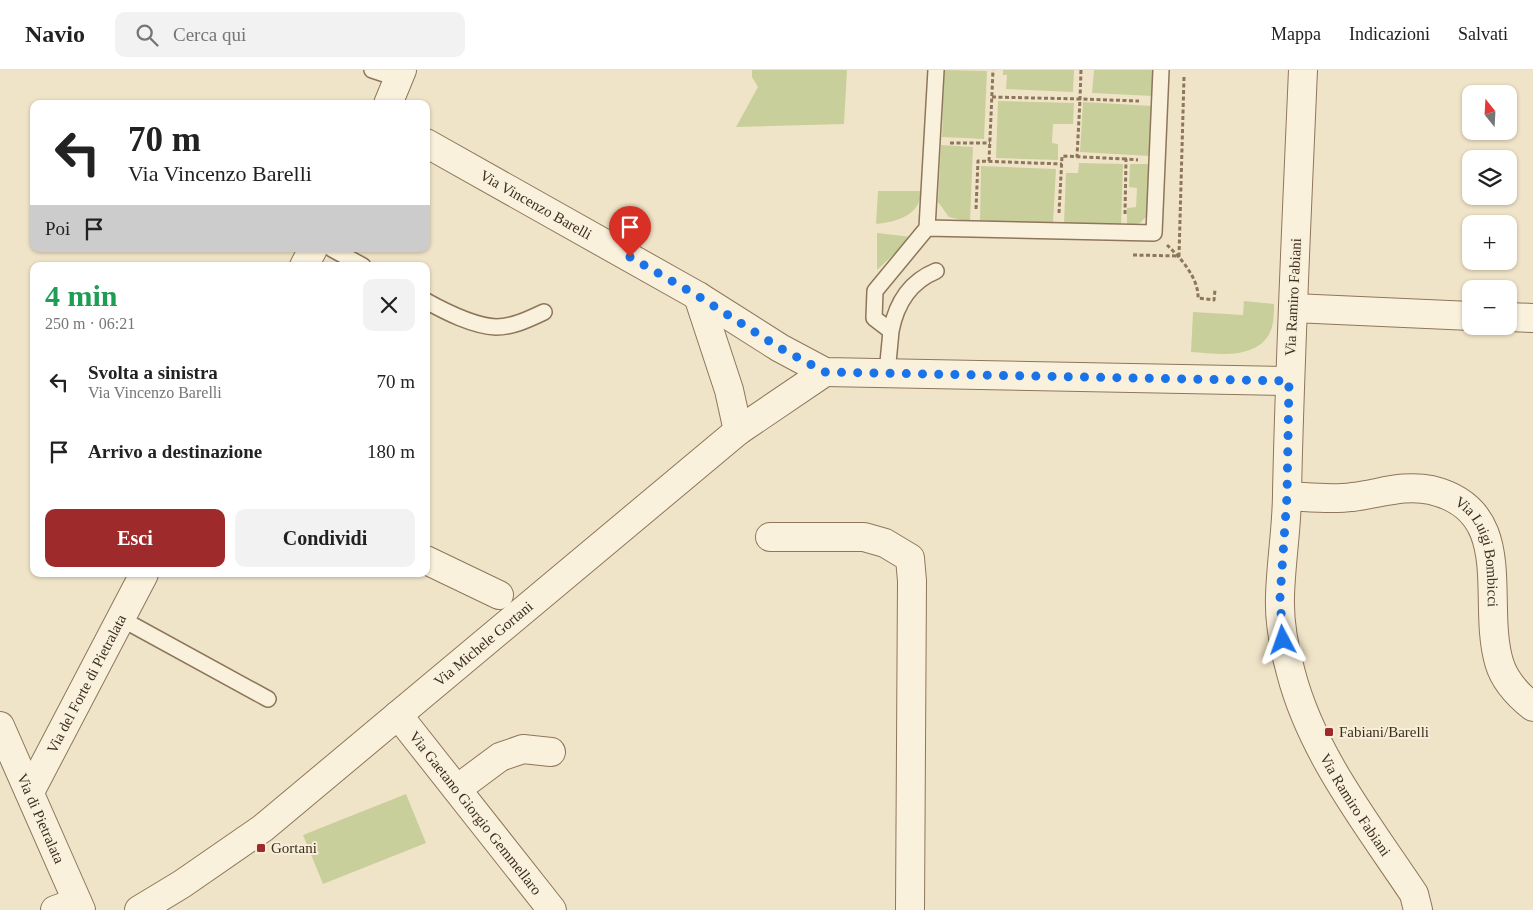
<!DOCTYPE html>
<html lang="it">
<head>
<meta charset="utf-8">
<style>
	body { margin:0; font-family:"Times New Roman",serif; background:#f2f2f2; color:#222; height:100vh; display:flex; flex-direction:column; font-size:19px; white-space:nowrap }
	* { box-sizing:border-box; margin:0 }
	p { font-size:16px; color:#767676 }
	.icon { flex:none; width:28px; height:28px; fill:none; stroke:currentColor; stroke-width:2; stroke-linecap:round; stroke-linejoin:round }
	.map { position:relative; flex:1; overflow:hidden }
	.details { position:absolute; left:30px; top:192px; width:400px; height:315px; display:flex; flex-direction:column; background:#fff; border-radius:10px; box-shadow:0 1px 4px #0004 }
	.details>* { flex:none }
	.hud { position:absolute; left:30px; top:30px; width:400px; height:152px; border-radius:10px; box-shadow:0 1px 4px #0004; background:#fff; color:#222; overflow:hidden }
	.needle { width:32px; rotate:342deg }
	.buttons { position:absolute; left:1462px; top:15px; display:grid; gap:10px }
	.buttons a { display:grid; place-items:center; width:55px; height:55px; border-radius:10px; background:#fff; box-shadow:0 1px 4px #0004; font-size:25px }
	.pin { position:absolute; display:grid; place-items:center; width:42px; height:42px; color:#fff; margin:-51px -21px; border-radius:50% 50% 50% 0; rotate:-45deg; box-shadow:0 0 5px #0007 }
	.pin .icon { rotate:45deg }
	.me { position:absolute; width:55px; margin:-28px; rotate:356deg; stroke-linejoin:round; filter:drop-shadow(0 0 4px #0008) }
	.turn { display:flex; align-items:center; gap:18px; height:105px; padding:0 15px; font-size:22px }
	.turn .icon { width:65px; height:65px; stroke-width:2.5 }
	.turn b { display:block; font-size:35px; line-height:42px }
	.then { display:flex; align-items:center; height:48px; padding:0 15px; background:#0003; gap:10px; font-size:19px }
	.round { display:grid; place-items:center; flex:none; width:52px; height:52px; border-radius:10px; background:#f2f2f2 }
	.summary { display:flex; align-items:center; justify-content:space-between; height:85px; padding:0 15px }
	h1 { font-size:30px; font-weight:700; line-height:38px; color:#1e9e55 }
	.cta { display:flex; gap:10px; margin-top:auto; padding:10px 15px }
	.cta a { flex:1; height:58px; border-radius:10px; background:#9e2a2b; color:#fff; font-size:20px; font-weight:700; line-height:58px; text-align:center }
	.cta a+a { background:#f2f2f2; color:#222 }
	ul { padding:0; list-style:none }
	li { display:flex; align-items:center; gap:15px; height:70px; padding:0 15px }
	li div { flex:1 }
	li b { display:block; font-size:19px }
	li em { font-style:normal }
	header { display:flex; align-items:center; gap:30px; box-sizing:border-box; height:70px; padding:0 25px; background:#fff; border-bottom:1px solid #e0e0e0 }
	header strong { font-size:24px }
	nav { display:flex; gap:28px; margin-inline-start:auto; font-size:18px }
	.search { width:350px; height:45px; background:#f2f2f2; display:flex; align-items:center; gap:12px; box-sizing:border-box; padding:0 18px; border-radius:10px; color:#767676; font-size:19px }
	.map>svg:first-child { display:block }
	.green { fill:#c9cf9b }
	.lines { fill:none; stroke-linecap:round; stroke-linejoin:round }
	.service-casing { stroke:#8d765c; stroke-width:18 }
	.minor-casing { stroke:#8d765c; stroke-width:30 }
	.tertiary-casing { stroke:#8d765c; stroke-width:30 }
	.path { stroke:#8d765c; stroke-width:3; stroke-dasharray:4 2.5; stroke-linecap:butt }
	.service { stroke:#faf1dc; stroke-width:15 }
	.minor { stroke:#faf1dc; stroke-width:28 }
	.tertiary { stroke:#faf1dc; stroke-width:28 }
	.route { stroke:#1a73e8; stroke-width:9; stroke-dasharray:0 16.2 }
	.poi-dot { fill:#9e2a2b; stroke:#f7eed8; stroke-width:2 }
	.labels { text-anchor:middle; stroke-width:4; stroke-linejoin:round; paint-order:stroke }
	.street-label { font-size:15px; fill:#3d2e20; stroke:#f7eed8 }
	.poi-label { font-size:15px; fill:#3d2e20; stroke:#f7eed8; text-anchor:start }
</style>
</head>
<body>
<header>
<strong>Navio</strong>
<div class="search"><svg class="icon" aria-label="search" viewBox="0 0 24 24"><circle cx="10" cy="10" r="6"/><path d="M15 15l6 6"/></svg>Cerca qui</div>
<nav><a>Mappa</a><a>Indicazioni</a><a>Salvati</a></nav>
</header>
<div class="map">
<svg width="1533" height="840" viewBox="0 0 1533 840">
	<rect width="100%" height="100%" fill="#f0e4c8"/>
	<path class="green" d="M752,0H847L844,54L736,57L758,17L752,7Z
		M944,0L987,1L984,69L942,67Z
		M1003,0H1074L1073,22L1006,19L1007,5H1003Z
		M1094,0H1153V26L1092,23Z
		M998,31L1074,33L1073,54H1053L1052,73L1058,74V90L996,88Z
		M1083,32L1153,36L1150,86L1080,82Z
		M941,75L973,77L970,152L949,147L938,132Z
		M1079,93L1123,94L1121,156L1064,153L1066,103H1078Z
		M1130,94H1152L1148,145L1140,153L1127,156V138L1136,137L1137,118L1129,117Z
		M981,96L1056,99L1053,153L980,151Z
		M878,121H921C921,145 897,152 876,154Z
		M877,163L912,167L877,200Z
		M1244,231L1274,234C1274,241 1274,250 1272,257C1262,291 1217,284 1191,282L1193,242L1243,245Z
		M406,724L426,773L323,814L303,765Z"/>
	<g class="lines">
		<defs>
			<path id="service" d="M372,0L399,9
				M927,158L1154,163L1161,0
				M332,179L363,196
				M426,231C446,242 473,256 496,257C513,257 529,249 544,242
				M891,261C896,235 909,212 936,201
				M887,303L891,261L874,248L875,221L927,158L936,0
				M120,548L268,629"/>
			<g id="minor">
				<path id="s1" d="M1303,0C1297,141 1290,282 1287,423C1287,457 1281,491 1280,526C1279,551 1284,578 1291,603C1312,684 1368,755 1414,824L1418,840"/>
				<path d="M388,34L402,0"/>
				<path id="s2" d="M426,73L698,226L780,278L825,302L1289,311"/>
				<path d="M304,196L313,179"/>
				<path d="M698,226L729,320L738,361"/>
				<path d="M1293,238L1471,246"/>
				<path d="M1509,247L1533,248"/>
				<path id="s3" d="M1287,426C1309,427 1331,430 1352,427C1379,424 1404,414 1431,420C1518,441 1481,530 1499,592C1504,610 1519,626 1533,637"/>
				<path d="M770,467H864L885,473L910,488L912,511L910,840"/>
				<path d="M426,490L499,525"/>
				<path id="s4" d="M398,645L552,840"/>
				<path d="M457,719L500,687L523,679L551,682"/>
				<path id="s5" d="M30,722L144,504"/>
				<path d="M55,840L77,832"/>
				<path id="s6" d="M139,840L182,814L263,758L738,361L825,302"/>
			</g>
			<g id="tertiary">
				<path id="s7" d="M0,656L81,840"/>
			</g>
		</defs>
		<use href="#service" class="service-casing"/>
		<use href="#minor" class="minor-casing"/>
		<use href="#tertiary" class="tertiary-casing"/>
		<path class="path" d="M1081,0L1080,29L1139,31
			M992,27L1080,29L1077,87
			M950,73H990
			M989,91L993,0
			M976,139L978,91L1062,94
			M1059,143L1062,86L1126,89
			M1125,144L1126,89L1138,90
			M1167,175C1181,188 1199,209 1198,228L1214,230L1215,220
			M1133,185L1179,186L1184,7"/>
		<use href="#service" class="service"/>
		<use href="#minor" class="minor"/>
		<use href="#tertiary" class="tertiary"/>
	</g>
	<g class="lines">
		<path class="route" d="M630,187L698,226L780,278L825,302L1289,311L1287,426L1280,528L1283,570"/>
	</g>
	<g class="poi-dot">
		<rect x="1324" y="657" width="10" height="10" rx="2.5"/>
		<rect x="256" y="773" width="10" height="10" rx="2.5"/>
	</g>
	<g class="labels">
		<g class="street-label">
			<text dy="5" stroke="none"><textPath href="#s2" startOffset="126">Via Vincenzo Barelli</textPath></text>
			<text transform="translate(1293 227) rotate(-87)" y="5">Via Ramiro Fabiani</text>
			<text dy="5" stroke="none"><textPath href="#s3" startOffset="232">Via Luigi Bombicci</textPath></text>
			<text dy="5" stroke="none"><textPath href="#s6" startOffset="436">Via Michele Gortani</textPath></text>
			<text dy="5" stroke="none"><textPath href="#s5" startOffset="122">Via del Forte di Pietralata</textPath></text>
			<text dy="5" stroke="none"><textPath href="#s1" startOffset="752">Via Ramiro Fabiani</textPath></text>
			<text dy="5" stroke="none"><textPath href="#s4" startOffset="125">Via Gaetano Giorgio Gemmellaro</textPath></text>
			<text dy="5" stroke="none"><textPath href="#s7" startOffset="101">Via di Pietralata</textPath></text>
		</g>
		<g class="poi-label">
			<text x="1339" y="667">Fabiani/Barelli</text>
			<text x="271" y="783">Gortani</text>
		</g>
	</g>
</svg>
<div class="buttons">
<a><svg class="needle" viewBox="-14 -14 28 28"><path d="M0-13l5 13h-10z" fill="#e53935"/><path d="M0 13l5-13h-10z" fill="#767676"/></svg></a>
<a><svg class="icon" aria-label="layers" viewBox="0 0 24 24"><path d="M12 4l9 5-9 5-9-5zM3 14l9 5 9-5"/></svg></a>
<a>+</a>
<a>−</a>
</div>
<div class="pin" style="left:630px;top:187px;background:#d93025"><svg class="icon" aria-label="arrive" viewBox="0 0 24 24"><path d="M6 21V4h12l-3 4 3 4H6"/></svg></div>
<svg class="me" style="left:1283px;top:570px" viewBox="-20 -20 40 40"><path d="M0-17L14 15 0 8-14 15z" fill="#1a73e8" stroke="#fff" stroke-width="4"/></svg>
<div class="hud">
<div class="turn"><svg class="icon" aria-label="left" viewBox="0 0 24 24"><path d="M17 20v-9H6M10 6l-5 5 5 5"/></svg><div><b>70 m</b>Via Vincenzo Barelli</div></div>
<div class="then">Poi<svg class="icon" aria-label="arrive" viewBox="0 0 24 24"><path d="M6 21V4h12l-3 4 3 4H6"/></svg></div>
</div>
<section class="details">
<div class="summary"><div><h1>4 min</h1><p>250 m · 06:21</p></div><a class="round"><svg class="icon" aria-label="close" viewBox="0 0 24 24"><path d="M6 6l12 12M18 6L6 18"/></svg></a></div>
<ul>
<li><svg class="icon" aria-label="left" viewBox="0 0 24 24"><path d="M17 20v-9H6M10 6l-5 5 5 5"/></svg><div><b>Svolta a sinistra</b><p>Via Vincenzo Barelli</p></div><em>70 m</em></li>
<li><svg class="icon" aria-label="arrive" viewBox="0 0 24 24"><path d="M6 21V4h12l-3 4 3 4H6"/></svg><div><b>Arrivo a destinazione</b></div><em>180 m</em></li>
</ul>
<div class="cta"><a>Esci</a><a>Condividi</a></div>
</section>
</div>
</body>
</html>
